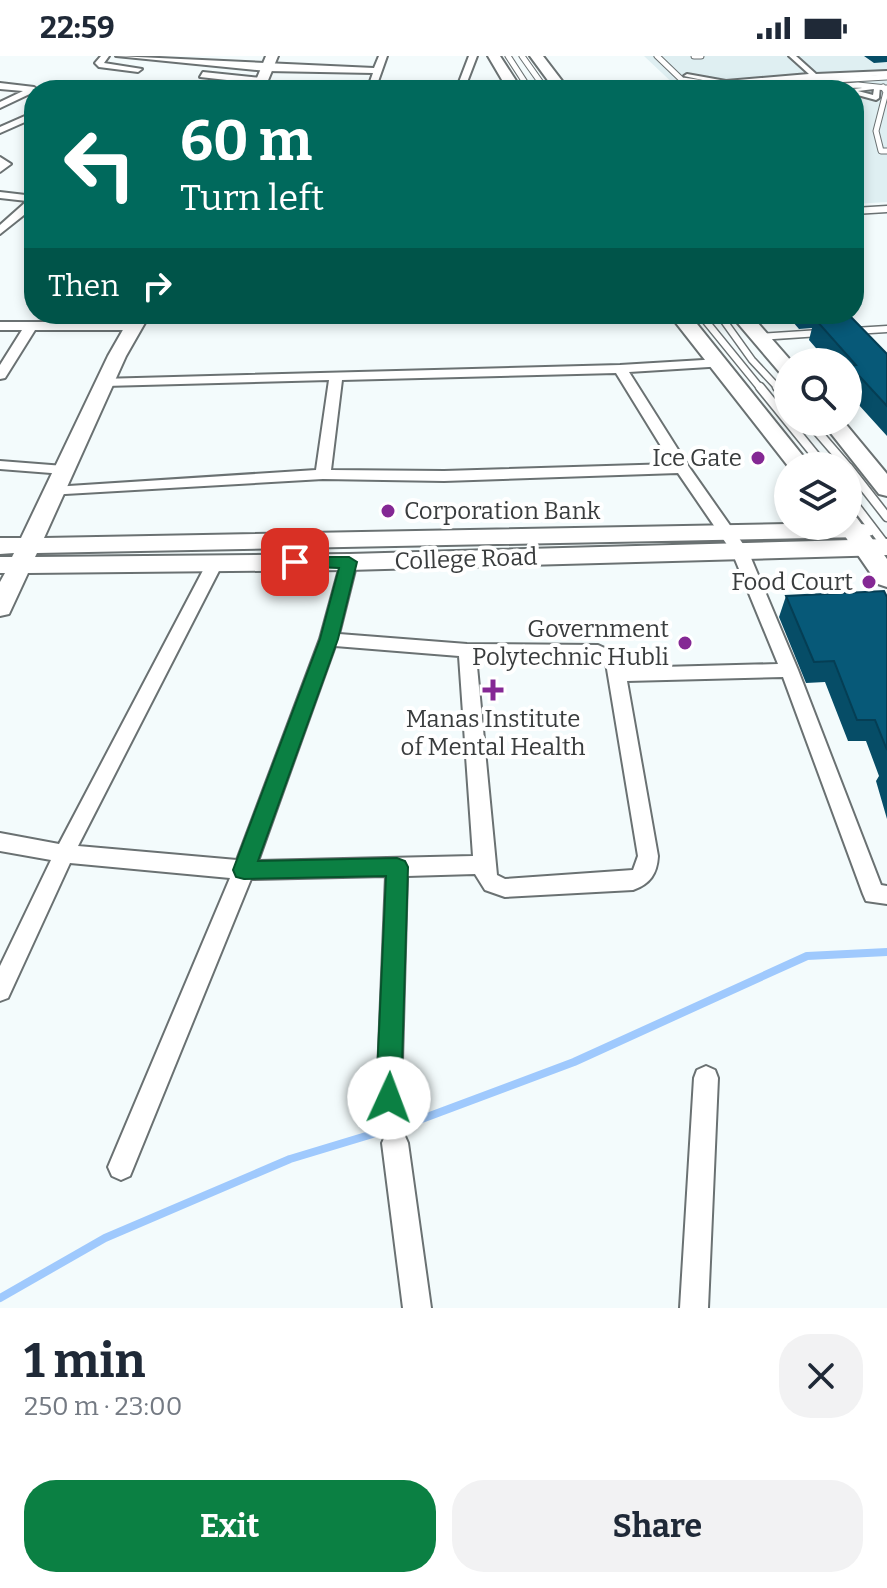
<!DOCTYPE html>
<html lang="en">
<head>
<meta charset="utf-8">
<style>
	body { margin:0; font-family:Bitter,serif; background:#f2f2f3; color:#1f2937; height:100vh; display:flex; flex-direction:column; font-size:30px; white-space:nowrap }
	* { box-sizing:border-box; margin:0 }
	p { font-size:26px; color:#747a83 }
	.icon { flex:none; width:44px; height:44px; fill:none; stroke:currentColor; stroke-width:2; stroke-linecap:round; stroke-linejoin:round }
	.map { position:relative; height:1252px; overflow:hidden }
	.side { display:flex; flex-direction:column; background:#fff; flex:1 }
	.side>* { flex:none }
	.guide { position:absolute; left:24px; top:24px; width:840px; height:244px; border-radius:32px; box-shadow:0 4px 12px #0003; background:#00695c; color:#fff; overflow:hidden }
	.tools { position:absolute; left:774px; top:292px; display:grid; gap:16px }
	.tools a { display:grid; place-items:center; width:88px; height:88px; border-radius:50%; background:#fff; box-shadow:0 4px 12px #0003; font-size:40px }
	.pin { position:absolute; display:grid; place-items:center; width:68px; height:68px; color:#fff; margin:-34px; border-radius:16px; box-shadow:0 4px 12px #0006 }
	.me { position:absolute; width:88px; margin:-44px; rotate:2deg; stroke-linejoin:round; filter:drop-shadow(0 0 6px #0008) }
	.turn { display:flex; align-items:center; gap:28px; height:168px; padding:0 24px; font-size:36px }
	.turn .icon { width:104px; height:104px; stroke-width:2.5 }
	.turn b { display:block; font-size:56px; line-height:68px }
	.then { display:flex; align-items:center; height:76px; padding:0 24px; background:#0003; gap:16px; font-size:30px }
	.round { display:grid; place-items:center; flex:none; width:84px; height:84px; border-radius:32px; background:#f2f2f3 }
	.headline { display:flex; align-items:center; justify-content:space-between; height:136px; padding:0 24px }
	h1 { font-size:48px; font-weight:700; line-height:60px }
	.button { display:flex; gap:16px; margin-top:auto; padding:16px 24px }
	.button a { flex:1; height:92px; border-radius:32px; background:#0b8043; color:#fff; font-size:32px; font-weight:700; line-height:92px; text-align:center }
	.button a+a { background:#f2f2f3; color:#1f2937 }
	.status { display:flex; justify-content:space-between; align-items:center; height:56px; padding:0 40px; background:#fff; direction:ltr }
	.status svg { height:22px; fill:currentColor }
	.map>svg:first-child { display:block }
	.built { fill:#dfeff2 }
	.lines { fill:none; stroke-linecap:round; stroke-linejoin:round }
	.stream { stroke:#9fc9fd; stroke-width:8 }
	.service-far2-casing { stroke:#6a7172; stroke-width:7 }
	.service-far1-casing { stroke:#6a7172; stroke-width:9 }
	.service-casing { stroke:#6a7172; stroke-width:11 }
	.pedestrian-casing { stroke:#6a7172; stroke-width:4 }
	.minor-casing { stroke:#6a7172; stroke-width:4 }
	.secondary-casing { stroke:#6a7172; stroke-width:4 }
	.primary-casing { stroke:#6a7172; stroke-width:4 }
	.service-far2 { stroke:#fff; stroke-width:5 }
	.service-far1 { stroke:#fff; stroke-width:6 }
	.service { stroke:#fff; stroke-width:8 }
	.pedestrian { fill:#fff; fill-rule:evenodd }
	.minor { fill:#fff; fill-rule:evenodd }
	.secondary { fill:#fff; fill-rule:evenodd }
	.primary { fill:#fff; fill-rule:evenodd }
	.wall { fill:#064d67 }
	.building { fill:#075978; stroke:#053e54; stroke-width:2 }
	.route { fill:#0b8043; stroke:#07532c; stroke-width:2 }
	.poi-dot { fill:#842894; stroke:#fff; stroke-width:3 }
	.labels { text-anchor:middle; stroke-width:8; stroke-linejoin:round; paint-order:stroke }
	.poi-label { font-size:24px; fill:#393c3d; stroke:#fff; text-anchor:end }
	.street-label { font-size:24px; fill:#393c3d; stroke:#fff }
</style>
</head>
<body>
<div class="status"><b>22:59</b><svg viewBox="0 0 49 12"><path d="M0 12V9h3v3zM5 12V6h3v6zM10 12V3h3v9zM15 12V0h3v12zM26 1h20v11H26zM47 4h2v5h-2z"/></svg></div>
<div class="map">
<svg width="887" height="1252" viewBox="0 0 887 1252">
	<rect width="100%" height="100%" fill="#f3fbfc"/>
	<path class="built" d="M644,0H887V146L854,148V34H680Z"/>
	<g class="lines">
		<path class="stream" d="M0,1242L105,1182L290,1103L419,1064L574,1006L807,900L887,896"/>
		<defs>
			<path id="service-far2" d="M508,0L530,34
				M522,0L546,34
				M657,0L682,24L702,34
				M694,0H701
				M682,24L726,30L887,21
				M883,31L886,36L876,75L881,95H887
				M787,34L858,29L887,32"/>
			<path id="service-far1" d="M854,155L887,153
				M700,258L761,333
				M719,258L752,304L779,333
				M854,275L887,273
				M760,281L820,277"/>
			<path id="service" d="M760,331L824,410
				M777,331L788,343
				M809,366L847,410
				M848,411L887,461
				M848,440L887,491"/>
			<path id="pedestrian" d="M789,0H796L816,18L887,15V19L726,29L684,20L687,18L726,25L809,18Z
				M880,30L879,42L876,44L854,38V34H844ZM874,33L873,39L858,35Z"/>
			<path id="minor" d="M101,0H109L104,7L142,13L138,16L99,11L95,7Z
				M116,0L374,12L379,0H387L375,34H367L373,17L267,15Z
				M469,0H477L464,34H456Z
				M203,16L262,22L266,25L262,28L200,21Z
				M0,27L34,31L38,34L0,52V46L23,35L0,33Z
				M34,56V62L0,77V71Z
				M0,101L11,108L0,116Z
				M0,136L34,140V151L0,178V169L27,145L0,142Z
				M579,258H684L687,261L681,265L585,262Z
				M0,266H133L139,270L133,274H35L5,322L0,323V309L22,274H0Z
				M720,303L725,304V310L629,316L689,411L748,495L798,614L881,829L887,830V848L866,845L863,838L783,621L627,625L658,800C657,818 650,828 633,834L505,841L485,834L475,818L407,820L401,1042L398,1051L389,1054L380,1051L377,1042L386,820L251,823L130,1120L121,1124L112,1120L108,1111L230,822L70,807L8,942L0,945V910L51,804L0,795V777L59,788L209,503L215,502L223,507L78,790L237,804L320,583L341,506L349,501L357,506L339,578L467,588L598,589L620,599L624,612L778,608L732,496L678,417L444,425L323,423L48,439V433L53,431L316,414L329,324L105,330L98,326L100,323L620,309ZM616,317L672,408L444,415L331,414L342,324ZM335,590L459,600L473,800L258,805ZM476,600L595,601L606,607L638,800L633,814L505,823L497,819Z
				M0,405L64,410L71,414L64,418L0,413Z
				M706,1010L715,1014L718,1022L708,1252H680L694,1022L697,1014Z
				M395,1074L404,1078L408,1087L431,1252H403L382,1087L386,1078Z"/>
			<path id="secondary" d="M266,0H278L264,34H252Z
				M132,258H150L126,300L44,482L788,468L848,470V467L872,469L875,474L872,479L864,481L37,497L35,501L349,498L887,483V499L349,514L28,517L9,558L0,560V526L5,517H0V501H12L14,497L0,498V482H21L108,300Z"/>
			<path id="primary" d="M488,0H500L522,34H508Z
				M530,0H543L569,34H555Z
				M669,258H689L811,410H788Z
				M730,258H750L792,306H788V320L781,318Z
				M822,366H844L887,418V440L879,438Z
				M848,459L857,462L887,503V531L878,528L838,470H848Z"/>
		</defs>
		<use href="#service-far2" class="service-far2-casing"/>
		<use href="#service-far1" class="service-far1-casing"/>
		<use href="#service" class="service-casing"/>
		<use href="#pedestrian" class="pedestrian-casing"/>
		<use href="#minor" class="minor-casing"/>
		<use href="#secondary" class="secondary-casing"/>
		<use href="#primary" class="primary-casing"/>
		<use href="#service-far2" class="service-far2"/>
		<use href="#service-far1" class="service-far1"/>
		<use href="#service" class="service"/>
		<use href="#pedestrian" class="pedestrian"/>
		<use href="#minor" class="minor"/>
		<use href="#secondary" class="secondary"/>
		<use href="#primary" class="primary"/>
	</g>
	<path class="wall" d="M864,0H887V6L874,7Z
		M786,258H837L836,262L887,298V380L848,337V306H828L809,284L812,272L799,273Z
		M786,540L887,541V763L876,725L879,720L866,685H848L825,626L806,627L779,561Z"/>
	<path class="building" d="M851,261L887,298V350L850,310L856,309L815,263Z
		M884,535L887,541V694L875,664H857L834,605L814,606L786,540Z"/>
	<path class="route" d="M295,501H349L357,506L338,583L258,805L397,802L405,805L408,811L401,1042L397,1050L389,1054L380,1050L376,1042L386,820L244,823L236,821L233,814L320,583L339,512L290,510V503Z"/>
	<g class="poi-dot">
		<circle cx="758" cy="402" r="8"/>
		<circle cx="388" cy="455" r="8"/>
		<circle cx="869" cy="526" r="8"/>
		<circle cx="685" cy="587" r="8"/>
		<path d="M489 622h8v8h8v8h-8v8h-8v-8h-8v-8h8z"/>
	</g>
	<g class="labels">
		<g class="poi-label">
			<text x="742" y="410">Ice Gate</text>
			<text x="404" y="463" text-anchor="start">Corporation Bank</text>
			<text x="853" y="534">Food Court</text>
			<text x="669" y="581">Government<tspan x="669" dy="28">Polytechnic Hubli</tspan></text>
			<text x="493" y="671" text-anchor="middle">Manas Institute<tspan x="493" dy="28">of Mental Health</tspan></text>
		</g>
		<g class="street-label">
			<text transform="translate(466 503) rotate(-2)" y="8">College Road</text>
		</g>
	</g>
</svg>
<div class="tools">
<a><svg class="icon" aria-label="search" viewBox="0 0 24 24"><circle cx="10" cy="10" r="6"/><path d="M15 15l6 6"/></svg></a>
<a><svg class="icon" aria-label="layers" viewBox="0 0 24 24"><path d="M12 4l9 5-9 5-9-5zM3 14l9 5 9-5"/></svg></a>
</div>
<div class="pin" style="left:295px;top:506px;background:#d93025"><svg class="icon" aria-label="arrive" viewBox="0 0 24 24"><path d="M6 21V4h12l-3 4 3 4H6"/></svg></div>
<svg class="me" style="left:389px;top:1042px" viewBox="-20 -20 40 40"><circle r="19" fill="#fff"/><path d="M0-13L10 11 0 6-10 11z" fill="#0b8043"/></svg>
<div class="guide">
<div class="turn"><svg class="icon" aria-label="left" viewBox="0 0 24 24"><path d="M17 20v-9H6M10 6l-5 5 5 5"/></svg><div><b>60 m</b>Turn left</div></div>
<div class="then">Then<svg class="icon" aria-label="right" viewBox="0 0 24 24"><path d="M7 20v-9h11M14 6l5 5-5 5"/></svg></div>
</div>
</div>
<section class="side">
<div class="headline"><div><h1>1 min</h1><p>250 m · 23:00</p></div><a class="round"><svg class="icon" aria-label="close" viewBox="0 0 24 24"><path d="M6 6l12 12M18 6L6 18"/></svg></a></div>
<div class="button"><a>Exit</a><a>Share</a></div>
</section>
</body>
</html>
